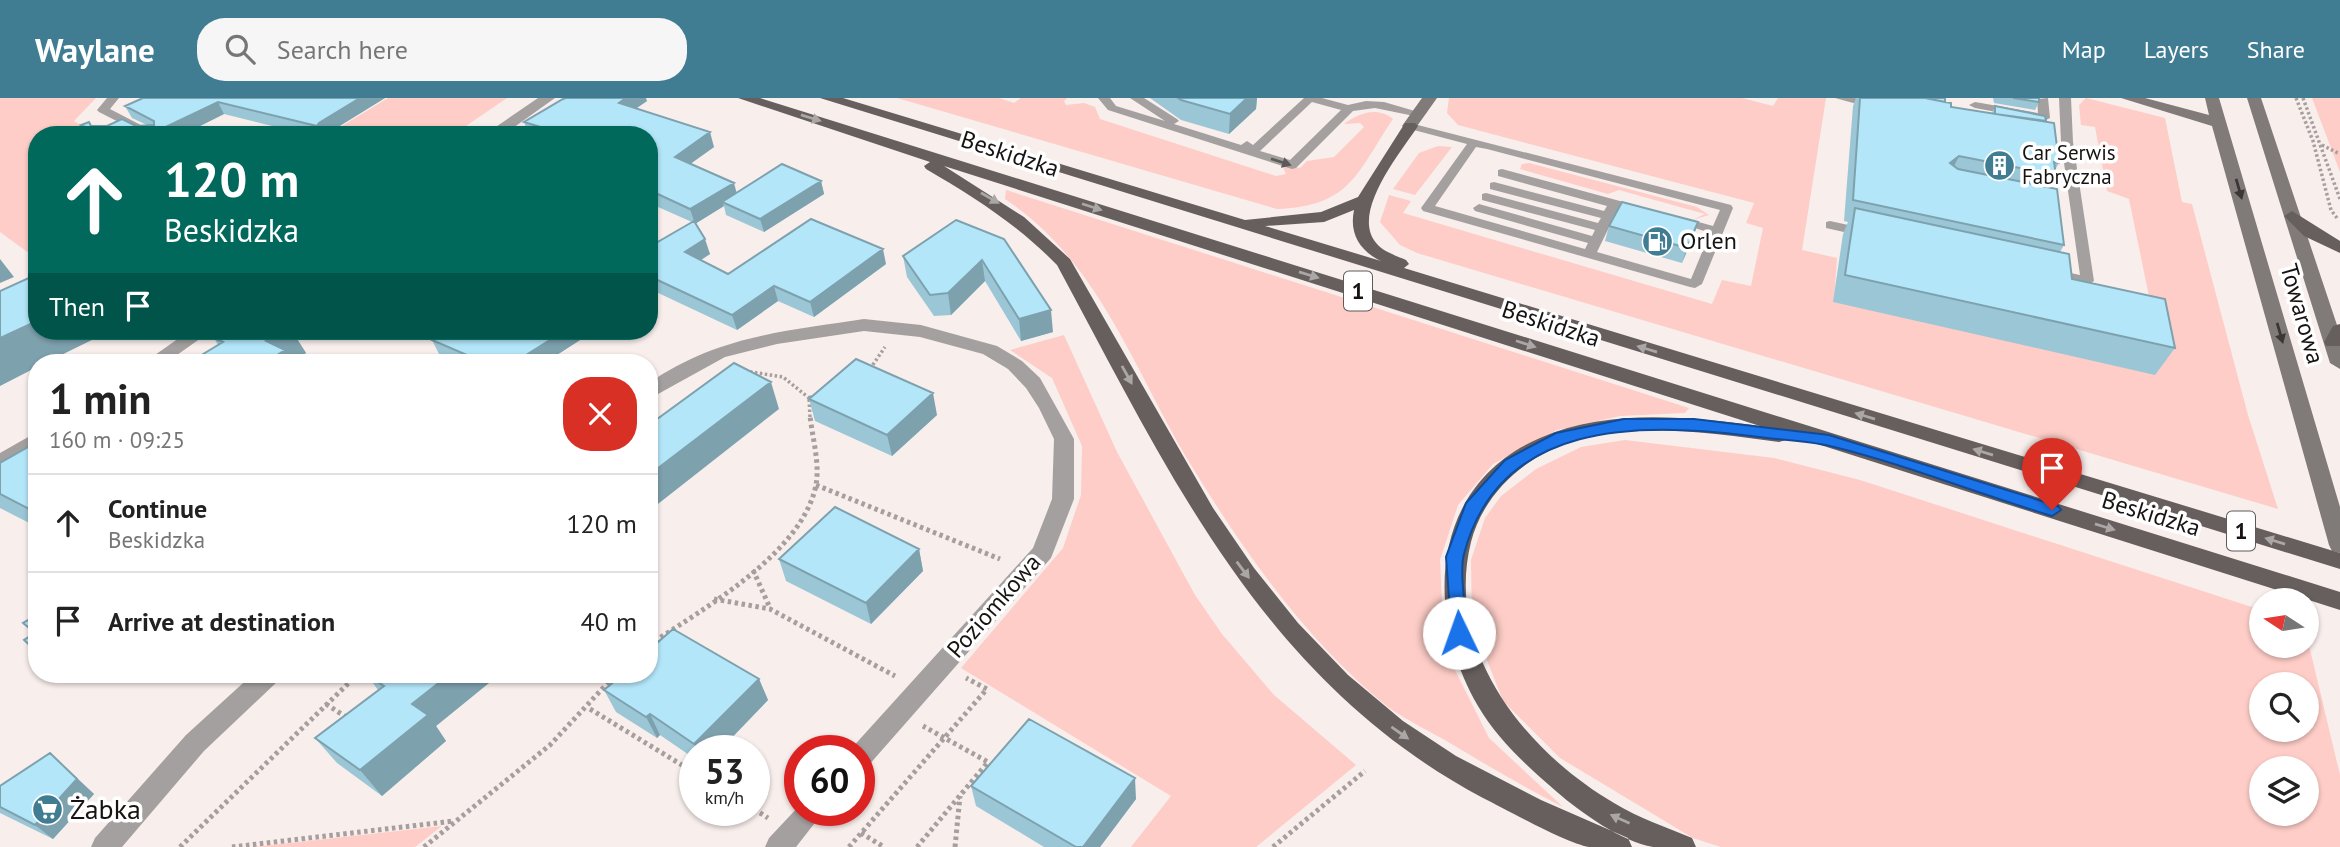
<!DOCTYPE html>
<html lang="en">
<head>
<meta charset="utf-8">
<style>
	body { margin:0; font-family:"PT Sans",sans-serif; background:#f6f6f6; color:#222; height:100vh; display:flex; flex-direction:column; font-size:26px; white-space:nowrap }
	* { box-sizing:border-box; margin:0 }
	p { font-size:23px; color:#767676 }
	.icon { flex:none; width:38px; height:38px; fill:none; stroke:currentColor; stroke-width:2; stroke-linecap:round; stroke-linejoin:round }
	.map { position:relative; flex:1; overflow:hidden }
	.drawer { position:absolute; left:28px; top:256px; width:630px; height:329px; display:flex; flex-direction:column; background:#fff; border-radius:28px; box-shadow:0 2px 5px #0004 }
	.drawer>* { flex:none }
	.hud { position:absolute; left:28px; top:28px; width:630px; height:214px; border-radius:28px; box-shadow:0 2px 5px #0004; background:#00695c; color:#fff; overflow:hidden }
	.needle { width:46px; rotate:282deg }
	.tools { position:absolute; left:2249px; top:490px; display:grid; gap:14px }
	.tools a { display:grid; place-items:center; width:70px; height:70px; border-radius:50%; background:#fff; box-shadow:0 2px 5px #0004; font-size:35px }
	.speed { position:absolute; left:679px; top:637px; display:flex; gap:14px; font-size:35px; font-weight:700; text-align:center }
	.speed>* { display:grid; place-content:center; width:91px; height:91px; border-radius:50%; background:#fff; box-shadow:0 2px 5px #0004; line-height:1 }
	.speed small { font-size:18px; font-weight:400 }
	.speed .limit { border:10px solid #d22; background:#fff; color:#111 }
	.pin { position:absolute; display:grid; place-items:center; width:60px; height:60px; color:#fff; margin:-72px -30px; border-radius:50% 50% 50% 0; rotate:-45deg; box-shadow:0 0 7px #0007 }
	.pin .icon { rotate:45deg }
	.me { position:absolute; width:77px; margin:-38px; rotate:357deg; stroke-linejoin:round; filter:drop-shadow(0 0 5px #0008) }
	.turn { display:flex; align-items:center; gap:24px; height:147px; padding:0 21px; font-size:32px }
	.turn .icon { width:91px; height:91px; stroke-width:2.5 }
	.turn b { display:block; font-size:49px; line-height:60px }
	.then { display:flex; align-items:center; height:66px; padding:0 21px; background:#0003; gap:14px; font-size:26px }
	.round { display:grid; place-items:center; flex:none; width:74px; height:74px; border-radius:28px; background:#f6f6f6 }
	.summary { display:flex; align-items:center; justify-content:space-between; height:119px; padding:0 21px }
	h1 { font-size:42px; font-weight:700; line-height:52px }
	ul { padding:0; list-style:none }
	li { display:flex; align-items:center; gap:21px; height:98px; padding:0 21px; border-top:2px solid #e0e0e0 }
	li div { flex:1 }
	li b { display:block; font-size:26px }
	li em { font-style:normal }
	header { display:flex; align-items:center; gap:42px; box-sizing:border-box; height:98px; padding:0 35px; background:#407d93; color:#fff }
	header strong { font-size:33px }
	nav { display:flex; gap:38px; margin-inline-start:auto; font-size:24px }
	.search { width:490px; height:63px; background:#f6f6f6; display:flex; align-items:center; gap:18px; box-sizing:border-box; padding:0 24px; border-radius:28px; color:#767676; font-size:26px }
	.map>svg:first-child { display:block }
	.green { fill:#fecdc7; fill-rule:evenodd }
	.lines { fill:none; stroke-linecap:round; stroke-linejoin:round }
	.path-far1 { stroke:#a79f9e; stroke-width:3.5; stroke-dasharray:2.5 2.5; stroke-linecap:butt }
	.path { stroke:#a79f9e; stroke-width:5; stroke-dasharray:3.5 3.5; stroke-linecap:butt }
	.lane { fill:#a5a0a0; fill-rule:evenodd }
	.street { fill:#a5a0a0; fill-rule:evenodd }
	.secondary { fill:#807a79; fill-rule:evenodd }
	.primary { fill:#665f5e; fill-rule:evenodd }
	.wall { fill:#9bc6d6 }
	.shaded-wall { fill:#7ea1ae }
	.building { fill:#b4e6f9; stroke:#7ea1ae; stroke-width:2 }
	.oneway { fill:#aba7a6 }
	.oneway2 { fill:#5e5a5a }
	.oneway3 { fill:#3c3737 }
	.route { fill:#1a73e8; stroke:#114b97; stroke-width:2 }
	.labels { text-anchor:middle; stroke-width:7; stroke-linejoin:round; paint-order:stroke }
	.far-poi-label { font-size:21px; fill:#171313; stroke:#fff; text-anchor:start }
	.shield { fill:#fff; stroke:#5d5a5a; stroke-width:2 }
	.shield-label { font-size:23px; font-weight:bold; fill:#171313 }
	.street-label { font-size:24px; fill:#171313; stroke:#fff }
	.poi-label { font-size:24px; fill:#171313; stroke:#fff; text-anchor:start }
	.near-poi-label { font-size:28px; fill:#171313; stroke:#fff; text-anchor:start }
</style>
</head>
<body>
<header>
<strong>Waylane</strong>
<div class="search"><svg class="icon" aria-label="search" viewBox="0 0 24 24"><circle cx="10" cy="10" r="6"/><path d="M15 15l6 6"/></svg>Search here</div>
<nav><a>Map</a><a>Layers</a><a>Share</a></nav>
</header>
<div class="map">
<svg width="2340" height="749" viewBox="0 0 2340 749">
	<rect width="100%" height="100%" fill="#f8eeec"/>
	<path class="green" d="M0,0H96L74,23L87,31L76,37H37V161L0,134Z
		M388,0H507L466,28L469,37H395C372,25 350,36 327,37Z
		M897,0H999L1014,5L1021,0H1067L1064,3L1066,7L1084,5L1095,9L1100,21L1276,78L1286,76L1282,67L1300,70L1307,63L1334,59L1364,29L1360,25L1344,26C1359,15 1377,8 1393,21C1356,76 1351,108 1277,111Z
		M1449,0H1742L1773,8L1778,0H1826L1802,152L1837,160L1834,204L2153,218L2129,101L2107,93L2095,29L2081,27L2079,7L2086,0L2165,20L2182,104L2192,106L2248,317L2278,411L1417,155L1400,147L1380,124L1389,97L1411,103L1403,115L1712,206L1722,182L1751,188L1763,130L1746,125L1754,105L1458,27L1447,15Z
		M2312,0H2340V74Z
		M1438,48L1452,49L1415,97L1393,91L1419,55Z
		M1529,65L1697,109L1709,117L1692,122L1705,116L1619,92L1608,96L1520,71L1522,66Z
		M1006,92L1689,310L1685,315L1620,318L1557,332L1493,366L1458,407L1440,462L1444,550L1489,640L1563,709C1522,688 1483,665 1443,641C1425,631 1405,621 1388,609C1308,545 1244,454 1191,367C1134,273 1100,164 1005,101Z
		M1064,237L1117,354L1195,497L1222,536L1274,597L1356,667L1256,749H1131L1171,698L961,570L1063,450L1081,397L1082,348L1052,280L1010,252Z
		M1625,342L1774,360L1860,382L2261,512V548H2306L2307,539L2340,677V749H1721L1693,740L1560,660L1503,603L1472,524L1471,462L1485,420L1501,398L1536,371L1581,349ZM2261,586H2306V632H2261ZM2261,670H2306V716H2261Z
		M442,728L415,749H254Z"/>
	<g class="lines">
		<path class="path-far1" d="M2296,0L2313,43L2331,112L2337,120
			M2303,0L2340,101
			M2322,47L2340,56
			M870,271L885,249
			M745,273L783,279L809,300
			M810,319L809,300L815,297"/>
		<path class="path" d="M816,387L1000,461
			M753,472L770,510
			M714,501L770,511L895,578
			M649,547C704,510 802,456 816,387C820,364 812,339 810,317
			M326,606L346,619
			M590,611L695,675
			M754,711L768,720
			M861,735L884,749
			M180,749L358,576
			M232,749L454,723
			M424,749L550,647L616,576
			M849,749L987,591L966,580
			M917,749L988,664L923,628
			M955,749L960,698
			M1273,749L1365,673"/>
		<path class="lane" d="M107,0H119L110,11L160,37H144L99,14L97,12Z
			M1098,0H1110L1116,8L1165,23L1130,0H1144L1177,21L1179,23L1174,26L1241,47L1247,43L1253,47L1304,0H1322L1348,7L1366,3L1384,4L1425,16L1419,19L1375,10L1353,13L1296,70L1292,71L1108,12ZM1312,4L1341,12L1290,62L1260,53Z
			M1835,0H1855L1881,8L1875,11Z
			M2048,0L2050,20L2044,23L1975,10L1969,7L1975,4L2038,15L2037,1Z
			M2059,0H2071L2073,44L2094,183L2087,187L2047,178L2045,175L2052,171L2080,177L2061,44Z
			M1410,25L1731,107L1733,110L1702,186L1695,190L1690,189L1423,113L1421,110L1467,46L1406,30L1404,28ZM1476,49L1487,51L1720,112L1713,128L1677,118L1671,122L1710,135L1691,181L1597,154L1618,111L1642,115V109L1502,71L1498,72V78L1607,108L1604,113L1494,84L1490,85V91L1601,120L1598,125L1486,95L1482,96V102L1595,132L1592,138L1479,106L1473,110L1475,113L1588,145L1585,151L1435,108Z
			M1830,123L1871,132L1872,135L1866,139L1826,130V124Z"/>
		<path class="street" d="M538,0H555L503,37H484Z
			M864,221L921,227L997,248L1022,263L1040,280L1074,341V401L1051,460L868,668L859,671V653L850,652L1033,450L1052,401L1054,341L1039,310L1026,290L1008,271L983,256L920,239L864,233L777,246L725,259L649,301V285C717,238 785,233 864,221Z
			M189,233H211L167,264H145Z
			M37,334V351L0,372V355Z
			M253,576H281L278,583L204,653L122,749H91L95,740L186,637Z
			M800,707V712H825L796,749H765L769,740Z"/>
		<path class="secondary" d="M1422,0H1437L1415,31H1405L1402,28Z
			M2121,0H2145L2209,17L2205,0H2219L2340,409V455L2332,453L2329,447L2212,28Z
			M2247,0H2261L2340,236V271L2330,265Z"/>
		<path class="primary" d="M738,0H760L2340,494V512L1789,337L1786,342L1779,344C1710,335 1636,323 1568,345C1523,360 1483,397 1471,444C1444,552 1525,653 1614,705C1638,720 1666,729 1692,740L1696,749C1682,749 1667,749 1653,749C1622,744 1580,714 1557,694C1528,669 1497,641 1478,608C1424,515 1429,387 1540,340C1609,310 1688,319 1760,328L944,68L1024,119L1070,161L1213,410L1254,470L1298,525L1348,577L1403,623L1456,658L1541,702L1628,740L1632,749C1618,749 1602,749 1589,749C1566,745 1507,712 1483,700C1263,583 1170,376 1057,167C1018,127 974,99 926,71L924,68L930,64Z
			M820,0H843L1245,122L1321,114L1358,99L1405,25H1415L1418,28C1401,54 1349,116 1377,146C1384,154 1397,158 1406,162L1409,166L1404,170L2340,455V471ZM1354,112C1349,136 1360,153 1381,163L1265,128L1324,124Z
			M2292,113L2340,143V155L2304,138L2284,118Z
			M2340,226V248H2326L2324,244L2333,228Z"/>
	</g>
	<path class="wall" d="M143,0H385L325,37H309L224,16L182,37H87L81,27H147L132,20L125,8Z
		M1150,0H1257L1256,11L1229,36L1181,22Z
		M1856,0H1945V4L1951,9L1992,15L1995,8L2046,23L2059,65L2055,72L2056,77L2049,89L2064,147L2060,154L2072,181L2175,250L2155,277L1833,204L1843,136L1848,124L1844,123L1853,8Z
		M1993,0H2039V4L2035,12L1994,5Z
		M647,3L636,10L714,49L690,66L737,95L821,83L824,96L764,134L726,117L724,108L696,125L710,156L701,162L728,176L886,166L814,219L778,203L737,232L654,193L649,196V149L692,124L649,105V37H529L524,24Z
		M956,122L1053,234L1021,243L985,183L951,217L934,218L907,179L903,158Z
		M1698,124L1693,139L1682,165L1605,143L1609,128Z
		M225,233H292L306,255L293,264L218,247L214,240Z
		M446,233H594L546,264H455L440,258L432,242Z
		M809,301L937,317L892,358L815,323Z
		M37,344V429L0,410V365Z
		M919,451L923,473L871,526L786,483L779,461Z
		M369,576H500L436,628L446,643L382,698L337,665L315,640L378,592L367,577Z
		M759,581L768,602L719,653H695V661L660,637L657,640L616,614L604,592Z
		M50,655L94,696L53,741L0,715V688Z
		M971,688L1136,701L1100,749H1044L976,708Z"/>
	<path class="shaded-wall" d="M360,0H385L325,37H322L317,28L319,25Z
		M626,0H646L647,3L624,19L619,5Z
		M1247,0H1257L1256,11L1229,36L1230,16Z
		M218,4L224,16L182,37H149Z
		M710,34L714,49L679,74L675,59Z
		M1959,58L1949,78L1950,65Z
		M821,83L824,96L764,134L760,121Z
		M734,85L738,100L722,104L724,108L695,126L690,111Z
		M1698,124L1693,139L1682,165L1687,150Z
		M705,141L710,156L690,169L685,154Z
		M883,151L886,166L814,219L810,204Z
		M0,161L14,179L0,185Z
		M982,162L985,183L951,217L948,195Z
		M649,179L654,193L649,196Z
		M774,188L778,203L737,232L732,217Z
		M1051,212L1053,234L1021,243L1019,221Z
		M37,223V233H92L98,239L47,264H37V269L0,288V240Z
		M283,233H292L306,255L293,264H266V243Z
		M564,233H594L546,264H515Z
		M771,284L779,311L649,413V377Z
		M933,295L937,317L892,358L887,337Z
		M919,451L923,473L871,526L866,505Z
		M450,576H500L436,628L446,643L382,698L360,672L412,606Z
		M759,581L768,602L719,653H698L694,646Z
		M650,616L660,637L657,640L646,619Z
		M50,655L94,696L53,741L35,727Z
		M1135,680L1136,701L1100,749H1083Z"/>
	<path class="building" d="M143,0H360L319,25L317,28L218,4L149,37H102L81,27L89,24L91,28H107L122,21L136,28L154,27V23L125,8Z
		M566,0H626L619,5L710,34L675,59L734,85L690,111L649,92V37H548L554,33L524,24L563,1Z
		M1178,0H1247L1230,16L1181,2Z
		M1860,0H1925L1951,5V9L2054,25L2059,65L2054,64L2056,77L1959,58L1950,65L1958,71L2057,91L2064,147L1853,102Z
		M1925,0H1945V4Z
		M2013,0H2039V4Z
		M1995,8L2045,18L2046,23L1995,16Z
		M782,66L821,83L760,121L722,104Z
		M1622,104L1698,124L1687,150L1609,128Z
		M1855,110L2069,156L2072,181L2165,201L2175,250L1845,177Z
		M811,121L883,151L810,204L774,188L732,217L649,178V149L694,123L705,141L685,154L728,176Z
		M956,122L1004,141L1051,212L1019,221L982,162L948,195L930,197L903,158Z
		M33,178L37,180V223L0,240V193Z
		M225,233H283L266,243L285,252L266,264H190L223,244L214,240Z
		M446,233H564L515,264H483L432,242Z
		M856,261L933,295L887,337L809,301Z
		M734,265L771,284L649,377V327Z
		M37,344V415L0,396V365Z
		M835,409L919,451L866,505L779,461Z
		M37,517V554L24,542L35,535L23,525Z
		M673,531L759,581L694,646L650,616L646,619L604,592L623,576H649V552Z
		M369,576H450L412,606L428,617L360,672L315,640L384,588L367,577Z
		M1029,621L1135,680L1083,749H1076L971,688Z
		M50,655L77,681L35,727L0,709V688Z"/>
	<defs><path id="oneway-solid" d="M-6-.8H1V-3.2L6.5 0L1 3.2V.8H-6Z" transform="scale(1.75)"/></defs>
	<g class="oneway">
		<use href="#oneway-solid" transform="translate(811 20) rotate(17)"/>
		<use href="#oneway-solid" transform="translate(990 100) rotate(30)"/>
		<use href="#oneway-solid" transform="translate(1092 109) rotate(18)"/>
		<use href="#oneway-solid" transform="translate(1309 177) rotate(17)"/>
		<use href="#oneway-solid" transform="translate(1526 246) rotate(18)"/>
		<use href="#oneway-solid" transform="translate(1647 251) rotate(-163)"/>
		<use href="#oneway-solid" transform="translate(1127 277) rotate(61)"/>
		<use href="#oneway-solid" transform="translate(1865 318) rotate(-163)"/>
		<use href="#oneway-solid" transform="translate(1983 354) rotate(-163)"/>
		<use href="#oneway-solid" transform="translate(2105 429) rotate(17)"/>
		<use href="#oneway-solid" transform="translate(2275 443) rotate(-163)"/>
		<use href="#oneway-solid" transform="translate(1243 472) rotate(53)"/>
		<use href="#oneway-solid" transform="translate(1400 635) rotate(35)"/>
		<use href="#oneway-solid" transform="translate(1620 721) rotate(-156)"/>
	</g>
	<use class="oneway2" href="#oneway-solid" transform="translate(1281 64) rotate(18)"/>
	<g class="oneway3">
		<use href="#oneway-solid" transform="translate(2239 91) rotate(74)"/>
		<use href="#oneway-solid" transform="translate(2280 235) rotate(74)"/>
	</g>
	<path class="route" d="M1624,321H1694L1829,337L2058,408L2061,412L2052,418C1978,396 1905,366 1830,348C1804,342 1777,342 1751,338C1639,324 1499,322 1464,456C1459,475 1466,513 1468,535L1465,540H1452L1446,459L1466,405L1505,362L1556,335Z"/>
	<defs>
		<symbol id="building-disc" viewBox="-11 -11 22 22"><circle r="9.5" fill="#407d93" stroke="#fff"/><path d="M-4-6H4V6H1V3H-1V6H-4ZM-2.5-4.3h1.7v1.8h-1.7ZM.8-4.3h1.7v1.8H.8ZM-2.5-1h1.7V.8h-1.7ZM.8-1h1.7V.8H.8Z" fill="#fff"/></symbol>
		<symbol id="fuel-disc" viewBox="-11 -11 22 22"><circle r="9.5" fill="#407d93" stroke="#fff"/><path d="M-5.5-6h7V0h2V4h1.3V-2.5L3-4.5l.8-.8L6-3V5H2.5V1h-1V6h-7ZM-4.2-4.7v3.2H.2V-4.7Z" fill="#fff"/></symbol>
		<symbol id="supermarket-disc" viewBox="-11 -11 22 22"><circle r="9.5" fill="#407d93" stroke="#fff"/><path d="M-6-5.5h2.5l.6 2H6L4.5 2H-2.5L-4.4-4H-6ZM-1.5 3.2a1.3 1.3 0 1 0 .1 0ZM3 3.2a1.3 1.3 0 1 0 .1 0Z" fill="#fff"/></symbol>
	</defs>
	<g fill-rule="evenodd">
		<use href="#building-disc" x="1982" y="50" width="35" height="35"/>
		<use href="#fuel-disc" x="1640" y="126" width="35" height="35"/>
		<use href="#supermarket-disc" x="30" y="694" width="35" height="35"/>
	</g>
	<g class="labels">
		<g class="far-poi-label">
			<text x="2022" y="62">Car Serwis<tspan x="2022" dy="24">Fabryczna</tspan></text>
		</g>
		<g class="shield">
			<rect x="1344" y="173.5" width="28" height="39" rx="5"/>
			<rect x="2227" y="413.5" width="28" height="39" rx="5"/>
		</g>
		<g class="shield-label">
			<text x="1358" y="201">1</text>
			<text x="2241" y="441">1</text>
		</g>
		<g class="street-label">
			<text transform="translate(1010 56) rotate(18)" y="8">Beskidzka</text>
			<text transform="translate(2302 216) rotate(74)" y="8">Towarowa</text>
			<text transform="translate(1551 226) rotate(18)" y="8">Beskidzka</text>
			<text transform="translate(2151 416) rotate(17)" y="8">Beskidzka</text>
			<text transform="translate(994 508) rotate(-49)" y="8">Poziomkowa</text>
		</g>
		<g class="poi-label">
			<text x="1680" y="151">Orlen</text>
		</g>
		<g class="near-poi-label">
			<text x="70" y="721">Żabka</text>
		</g>
	</g>
</svg>
<div class="tools">
<a><svg class="needle" viewBox="-14 -14 28 28"><path d="M0-13l5 13h-10z" fill="#e53935"/><path d="M0 13l5-13h-10z" fill="#767676"/></svg></a>
<a><svg class="icon" aria-label="search" viewBox="0 0 24 24"><circle cx="10" cy="10" r="6"/><path d="M15 15l6 6"/></svg></a>
<a><svg class="icon" aria-label="layers" viewBox="0 0 24 24"><path d="M12 4l9 5-9 5-9-5zM3 14l9 5 9-5"/></svg></a>
</div>
<div class="speed"><div>53<small>km/h</small></div><div class="limit">60</div></div>
<div class="pin" style="left:2052px;top:412px;background:#d93025"><svg class="icon" aria-label="arrive" viewBox="0 0 24 24"><path d="M6 21V4h12l-3 4 3 4H6"/></svg></div>
<svg class="me" style="left:1459px;top:535px" viewBox="-20 -20 40 40"><circle r="19" fill="#fff"/><path d="M0-13L10 11 0 6-10 11z" fill="#1a73e8"/></svg>
<div class="hud">
<div class="turn"><svg class="icon" aria-label="ahead" viewBox="0 0 24 24"><path d="M12 20V5M6 11l6-6 6 6"/></svg><div><b>120 m</b>Beskidzka</div></div>
<div class="then">Then<svg class="icon" aria-label="arrive" viewBox="0 0 24 24"><path d="M6 21V4h12l-3 4 3 4H6"/></svg></div>
</div>
<section class="drawer">
<div class="summary"><div><h1>1 min</h1><p>160 m · 09:25</p></div><a class="round" style="background:#d93025;color:#fff"><svg class="icon" aria-label="close" viewBox="0 0 24 24"><path d="M6 6l12 12M18 6L6 18"/></svg></a></div>
<ul>
<li><svg class="icon" aria-label="ahead" viewBox="0 0 24 24"><path d="M12 20V5M6 11l6-6 6 6"/></svg><div><b>Continue</b><p>Beskidzka</p></div><em>120 m</em></li>
<li><svg class="icon" aria-label="arrive" viewBox="0 0 24 24"><path d="M6 21V4h12l-3 4 3 4H6"/></svg><div><b>Arrive at destination</b></div><em>40 m</em></li>
</ul>
</section>
</div>
</body>
</html>
